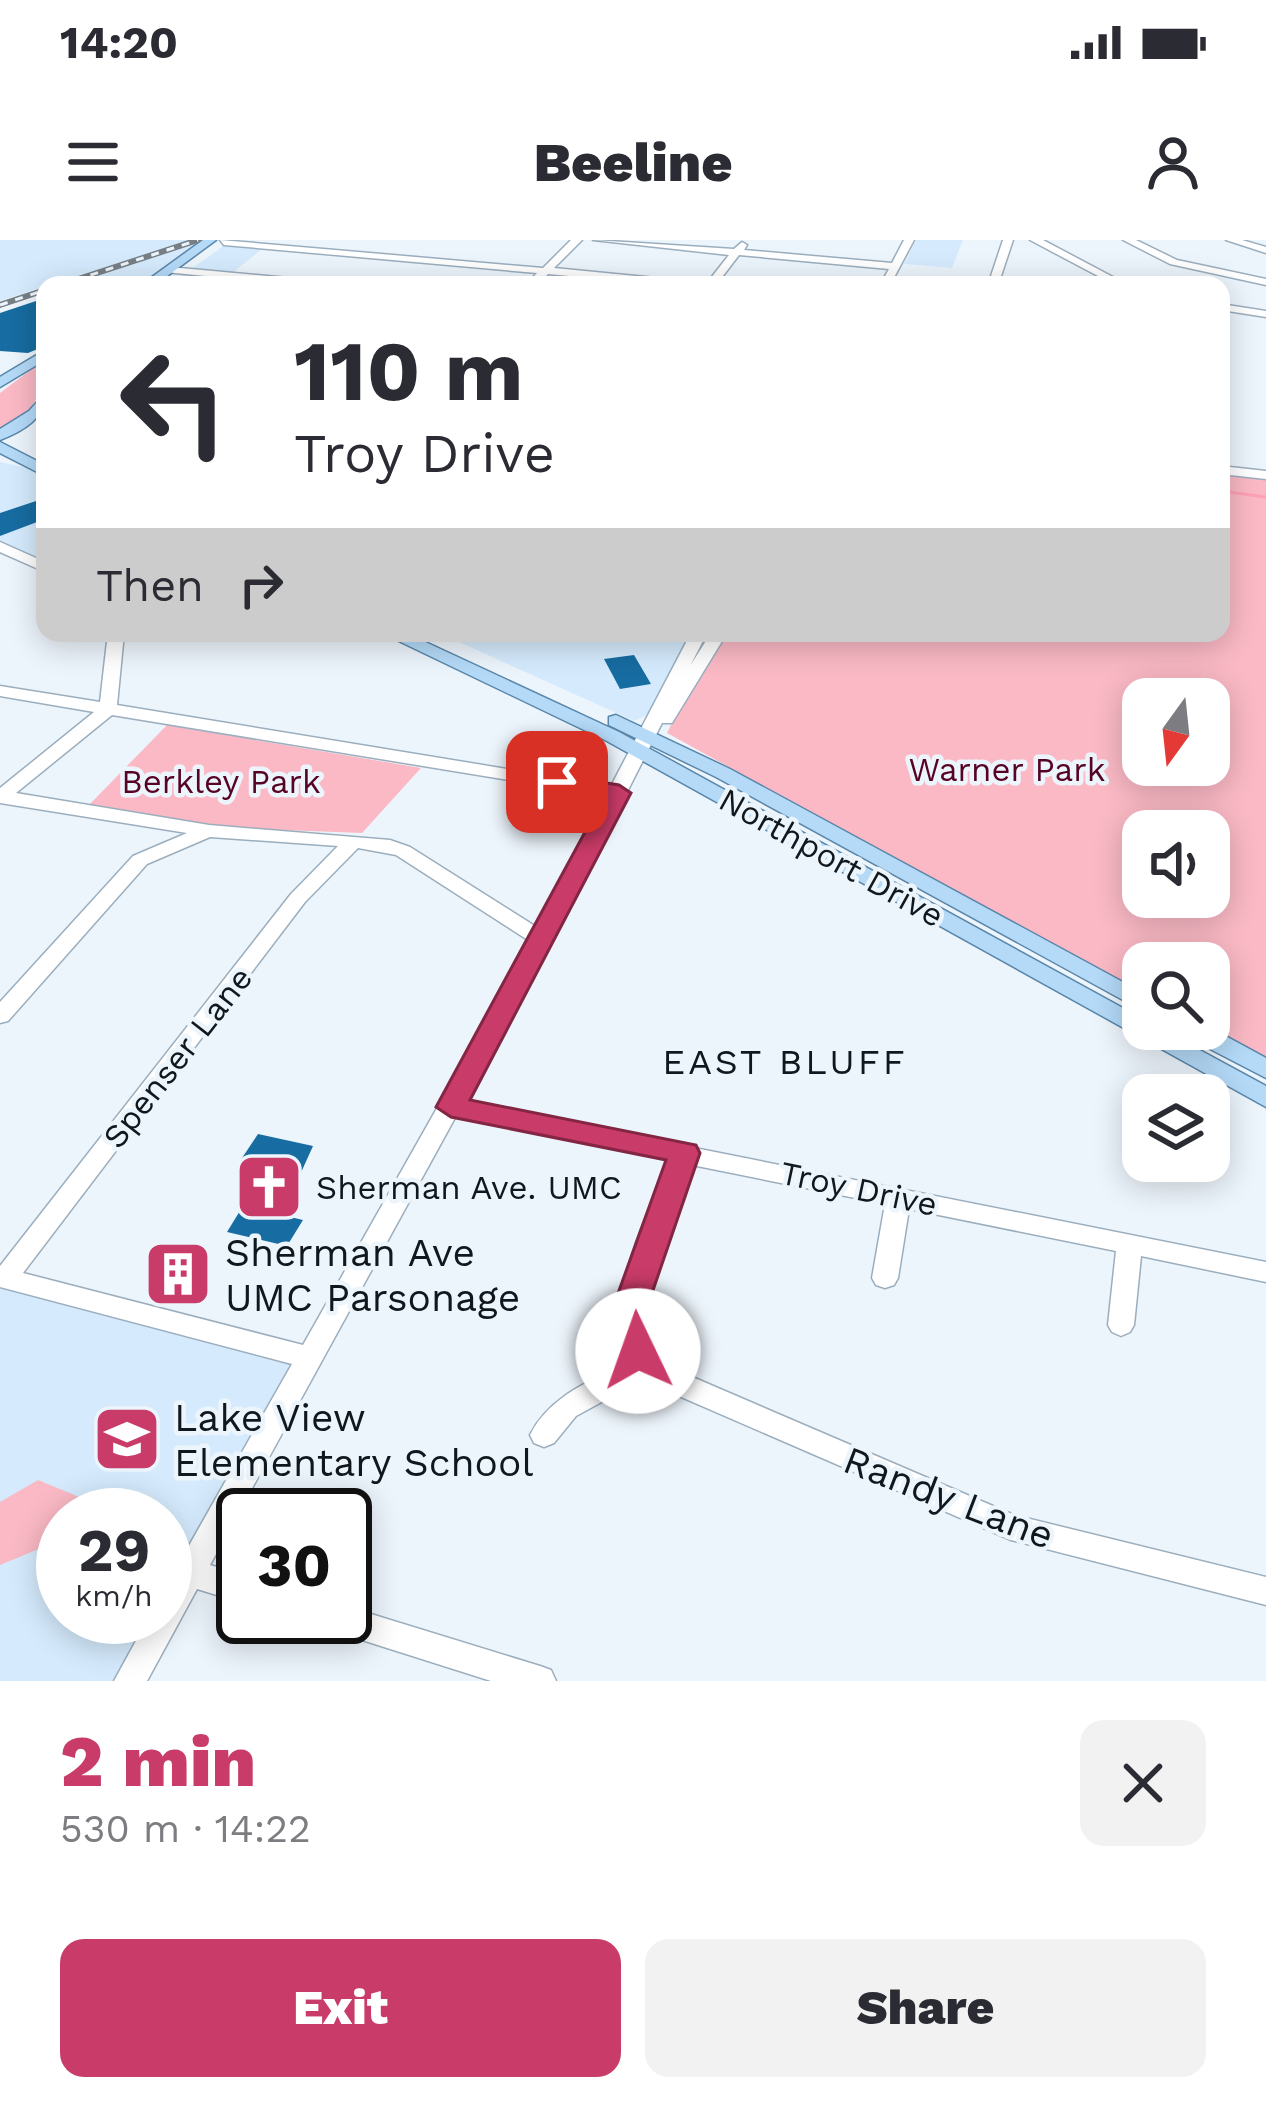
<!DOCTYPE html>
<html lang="en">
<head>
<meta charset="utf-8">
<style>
	body { margin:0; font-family:"Work Sans",sans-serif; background:#f2f2f3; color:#2b2b33; height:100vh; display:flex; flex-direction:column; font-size:45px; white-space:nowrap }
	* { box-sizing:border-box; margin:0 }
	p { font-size:39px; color:#7c7c81 }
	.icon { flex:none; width:66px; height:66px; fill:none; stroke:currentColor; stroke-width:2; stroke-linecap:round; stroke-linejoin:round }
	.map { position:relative; height:1441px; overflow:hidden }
	.panel { display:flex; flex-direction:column; background:#fff; flex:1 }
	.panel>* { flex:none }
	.top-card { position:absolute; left:36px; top:36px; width:1194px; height:366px; border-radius:24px; box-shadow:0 6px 30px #0003; background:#fff; color:#2b2b33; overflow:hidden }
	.needle { width:78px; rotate:195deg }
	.fabs { position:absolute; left:1122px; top:438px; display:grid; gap:24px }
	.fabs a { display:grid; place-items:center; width:108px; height:108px; border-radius:24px; background:#fff; box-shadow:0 6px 30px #0003; font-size:60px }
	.speed { position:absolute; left:36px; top:1248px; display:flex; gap:24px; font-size:60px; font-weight:700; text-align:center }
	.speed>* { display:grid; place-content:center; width:156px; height:156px; border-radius:50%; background:#fff; box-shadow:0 6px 30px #0003; line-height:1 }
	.speed small { font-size:30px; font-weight:400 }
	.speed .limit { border:6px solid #111; border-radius:18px; background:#fff; color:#111 }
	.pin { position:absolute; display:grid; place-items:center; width:102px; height:102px; color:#fff; margin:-51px; border-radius:24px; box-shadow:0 6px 18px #0006 }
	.me { position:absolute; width:132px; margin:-66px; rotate:357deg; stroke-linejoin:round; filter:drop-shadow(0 0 9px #0008) }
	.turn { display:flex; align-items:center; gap:42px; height:252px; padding:0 60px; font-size:54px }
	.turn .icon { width:156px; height:156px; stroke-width:2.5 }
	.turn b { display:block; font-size:84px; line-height:102px }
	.then { display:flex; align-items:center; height:114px; padding:0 60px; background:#0003; gap:24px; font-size:45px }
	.round { display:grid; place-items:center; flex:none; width:126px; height:126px; border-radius:24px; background:#f2f2f3 }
	.summary { display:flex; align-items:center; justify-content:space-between; height:204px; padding:0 60px }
	h1 { font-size:72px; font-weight:800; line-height:90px; color:#c93b68 }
	.button { display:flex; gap:24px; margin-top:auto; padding:24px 60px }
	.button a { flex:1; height:138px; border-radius:24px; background:#c93b68; color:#fff; font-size:48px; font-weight:800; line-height:138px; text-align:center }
	.button a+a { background:#f2f2f3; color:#2b2b33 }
	.status { display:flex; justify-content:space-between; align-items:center; height:84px; padding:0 60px; background:#fff; direction:ltr }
	.status svg { height:33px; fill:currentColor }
	header { display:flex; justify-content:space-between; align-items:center; height:156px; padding:0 60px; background:#fff; font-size:54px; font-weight:800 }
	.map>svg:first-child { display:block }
	.built { fill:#d5ebfd }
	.green { fill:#fab9c5; fill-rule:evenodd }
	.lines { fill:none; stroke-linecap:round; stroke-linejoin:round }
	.stream { stroke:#fea1b5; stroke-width:3 }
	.building { fill:#176ca1 }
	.minor-casing { stroke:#9baebe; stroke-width:3 }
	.major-casing { stroke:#5a86a9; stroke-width:3 }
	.minor { fill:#fff; fill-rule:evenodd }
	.major { fill:#b4daf8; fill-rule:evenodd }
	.rail-casing { stroke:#777f85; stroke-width:6 }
	.rail { stroke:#edf5fc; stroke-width:3; stroke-dasharray:8; stroke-linecap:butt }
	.route { fill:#c93b68; stroke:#832644; stroke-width:3 }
	.labels { text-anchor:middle; stroke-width:9; stroke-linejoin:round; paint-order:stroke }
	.park-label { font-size:33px; fill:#560324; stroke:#edf5fc }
	.street-label { font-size:33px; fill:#10181d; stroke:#edf5fc }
	.poi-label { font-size:33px; fill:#10181d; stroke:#edf5fc; text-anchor:start }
	.neighbourhood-label { font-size:36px; letter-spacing:3px; fill:#10181d; stroke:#edf5fc }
	.near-poi-label { font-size:39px; fill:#10181d; stroke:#edf5fc; text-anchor:start }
	.near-street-label { font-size:39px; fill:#10181d; stroke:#edf5fc }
</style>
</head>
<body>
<div class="status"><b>14:20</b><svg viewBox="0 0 49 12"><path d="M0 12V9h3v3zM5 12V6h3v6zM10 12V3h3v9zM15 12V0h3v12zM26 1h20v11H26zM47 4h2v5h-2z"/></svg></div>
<header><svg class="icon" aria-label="menu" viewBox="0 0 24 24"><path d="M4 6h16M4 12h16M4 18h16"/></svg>Beeline<svg class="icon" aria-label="person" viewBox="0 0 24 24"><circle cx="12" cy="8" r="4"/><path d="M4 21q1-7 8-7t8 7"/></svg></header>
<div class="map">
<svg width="1266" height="1441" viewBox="0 0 1266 1441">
	<rect width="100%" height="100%" fill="#edf5fc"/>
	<path class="built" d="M0,0H190L0,61Z
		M203,0H210L147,45H70Z
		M916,0H963L952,28L904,24Z
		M226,4L266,6L217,45H169Z
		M0,222L45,232V328L0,306Z
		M439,393H692L648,475L634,481Z
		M0,1043L299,1123L165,1354V1275H63V1377H152L115,1441H0Z"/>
	<path class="green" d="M45,119C45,158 30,172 0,194V153Z
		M1221,234L1266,239V821L1209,789V723H1143V755L667,493L717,393H1221ZM1143,459H1209V525H1143ZM1143,591H1209V657H1143Z
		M167,485L421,528L362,593L223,588L89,565Z
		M38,1240L84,1259L82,1275H63V1299L0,1325V1262Z"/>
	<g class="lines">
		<path class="stream" d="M1221,251L1266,257"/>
	</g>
	<path class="building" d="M36,61L45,62V106L28,113L0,111V73Z
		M45,258V279L0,296V273Z
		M634,415L651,444L620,449L604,419Z
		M258,894L313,906L299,937L290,935L269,972L303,980L287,1006L227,992L265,930L238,924Z
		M163,1018L208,1028L196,1047L171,1041L166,1048L146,1043Z"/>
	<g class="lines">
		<defs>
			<path id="minor" d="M220,0L543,28L571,0H582L554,28L707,43L729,15L593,0L734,9L742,2L747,5L744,10L892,23L904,0H914L890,45H880L889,29L739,15L716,45H668L548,34L537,45H526L537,33L224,5Z
				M1003,0H1013L998,45H988Z
				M1030,0H1043L1128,45H1115Z
				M1123,0H1136L1177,20L1266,39V45L1170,24Z
				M1226,0H1242L1266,7V13Z
				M169,27L331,42L336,45H297L165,32Z
				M1221,64L1266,71V77L1221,70Z
				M1221,226L1266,231V239L1221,234Z
				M0,302L45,322V332L0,312Z
				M108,393H124L117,465L611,546L691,393H707L690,426L711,393H727L672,483H662L552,700L464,862L1266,1022V1042L1141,1016L1134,1085L1130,1092L1121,1096L1112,1092L1108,1085L1116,1011L909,969L898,1038L894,1045L885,1048L876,1045L872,1038L885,964L692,925C669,984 625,1062 662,1124L1014,1275L1266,1337V1365L1011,1300L642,1140L576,1176L554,1203L544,1207L534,1203L530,1195C550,1155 593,1140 631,1120C600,1062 648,975 670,920L456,876L210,1325L243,1335V1363L197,1349L147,1441H114L149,1377H165V1348L292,1124L0,1047V1026L291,654L338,606L210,597L147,624L8,781L0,783V762L133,616L187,593L0,563V548L94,472L0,456V446L100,462ZM112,475L606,556L538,688L410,607L390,600L209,585L16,553ZM358,608L396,615L531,702L303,1105L23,1033L305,662Z
				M345,1366L540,1426L551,1430L556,1441H491L321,1387L316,1377H345Z"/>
			<path id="major" d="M203,0H216L155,45H141Z
				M45,110V120L0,147V137Z
				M45,153C45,179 23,191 0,200V189L29,171Z
				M0,202L45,225V236L0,213Z
				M382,393H406L619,492L1143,779V789H1161L1266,846V867L605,500Z
				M616,475L730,529L1143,753V771L716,537L609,485V477Z
				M1209,787L1266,818V838L1183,795L1179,789Z"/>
		</defs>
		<use href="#minor" class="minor-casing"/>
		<use href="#major" class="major-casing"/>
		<use href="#minor" class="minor"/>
		<use href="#major" class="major"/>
		<defs>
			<path id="rail" d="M60,45L198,0
				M0,65L45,50"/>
		</defs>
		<use href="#rail" class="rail-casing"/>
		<use href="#rail" class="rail"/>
	</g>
	<path class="route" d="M557,535L619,545L631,553L470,860L696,905L700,913L650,1059L648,1081L656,1111L651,1121H626C615,1101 613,1081 616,1059L666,920L451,877L436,867L604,557L549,547L545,542Z"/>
	<defs>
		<symbol id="church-square" viewBox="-11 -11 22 22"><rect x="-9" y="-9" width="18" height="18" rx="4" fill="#c93b68" stroke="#edf5fc"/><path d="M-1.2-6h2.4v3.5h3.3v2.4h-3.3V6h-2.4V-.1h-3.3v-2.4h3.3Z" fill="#fff"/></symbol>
		<symbol id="building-square" viewBox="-11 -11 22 22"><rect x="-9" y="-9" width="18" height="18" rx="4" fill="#c93b68" stroke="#edf5fc"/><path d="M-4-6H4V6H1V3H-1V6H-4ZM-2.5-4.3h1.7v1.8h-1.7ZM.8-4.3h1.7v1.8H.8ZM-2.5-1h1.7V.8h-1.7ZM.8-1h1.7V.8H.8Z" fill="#fff"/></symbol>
		<symbol id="school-square" viewBox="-11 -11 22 22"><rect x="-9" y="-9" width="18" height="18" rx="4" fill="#c93b68" stroke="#edf5fc"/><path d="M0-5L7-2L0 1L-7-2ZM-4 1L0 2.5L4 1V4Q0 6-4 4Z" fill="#fff"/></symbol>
	</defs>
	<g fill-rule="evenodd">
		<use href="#church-square" x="231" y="909" width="76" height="76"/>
		<use href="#building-square" x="140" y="996" width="76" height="76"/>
		<use href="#school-square" x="89" y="1161" width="76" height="76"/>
	</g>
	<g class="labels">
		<g class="park-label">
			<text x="1007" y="541">Warner Park</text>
			<text x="221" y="553">Berkley Park</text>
		</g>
		<g class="street-label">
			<text transform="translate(832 617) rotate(29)" y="12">Northport Drive</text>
			<text transform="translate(177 817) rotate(-52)" y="12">Spenser Lane</text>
			<text transform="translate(859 948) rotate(12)" y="12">Troy Drive</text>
		</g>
		<g class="poi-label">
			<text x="316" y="959">Sherman Ave. UMC</text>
		</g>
		<g class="neighbourhood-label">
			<text x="785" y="834">EAST BLUFF</text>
		</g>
		<g class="near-poi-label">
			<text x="225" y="1026">Sherman Ave<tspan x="225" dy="45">UMC Parsonage</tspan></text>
			<text x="174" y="1191">Lake View<tspan x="174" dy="45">Elementary School</tspan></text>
		</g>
		<g class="near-street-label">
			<text transform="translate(949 1257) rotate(21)" y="14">Randy Lane</text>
		</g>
	</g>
</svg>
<div class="fabs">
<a><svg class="needle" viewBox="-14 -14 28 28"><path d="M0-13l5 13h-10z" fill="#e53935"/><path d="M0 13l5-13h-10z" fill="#7c7c81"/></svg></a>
<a><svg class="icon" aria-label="sound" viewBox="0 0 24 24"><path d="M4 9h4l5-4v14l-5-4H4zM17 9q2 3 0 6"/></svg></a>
<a><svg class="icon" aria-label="search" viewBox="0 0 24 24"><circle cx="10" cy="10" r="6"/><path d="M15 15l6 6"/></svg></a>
<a><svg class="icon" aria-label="layers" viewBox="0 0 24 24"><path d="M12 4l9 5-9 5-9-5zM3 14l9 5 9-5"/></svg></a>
</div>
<div class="speed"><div>29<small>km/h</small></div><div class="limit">30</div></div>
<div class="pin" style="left:557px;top:542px;background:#d93025"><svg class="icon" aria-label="arrive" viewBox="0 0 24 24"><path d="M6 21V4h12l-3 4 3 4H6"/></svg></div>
<svg class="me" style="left:638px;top:1111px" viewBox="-20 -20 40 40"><circle r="19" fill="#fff"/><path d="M0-13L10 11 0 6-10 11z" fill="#c93b68"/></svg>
<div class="top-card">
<div class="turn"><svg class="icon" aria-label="left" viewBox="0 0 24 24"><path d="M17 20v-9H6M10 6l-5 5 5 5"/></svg><div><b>110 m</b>Troy Drive</div></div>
<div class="then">Then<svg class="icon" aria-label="right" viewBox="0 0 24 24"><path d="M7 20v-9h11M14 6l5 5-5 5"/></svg></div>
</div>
</div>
<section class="panel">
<div class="summary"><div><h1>2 min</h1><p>530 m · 14:22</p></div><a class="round"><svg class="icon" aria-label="close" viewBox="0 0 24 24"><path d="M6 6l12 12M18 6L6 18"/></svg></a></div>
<div class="button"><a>Exit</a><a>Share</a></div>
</section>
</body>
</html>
